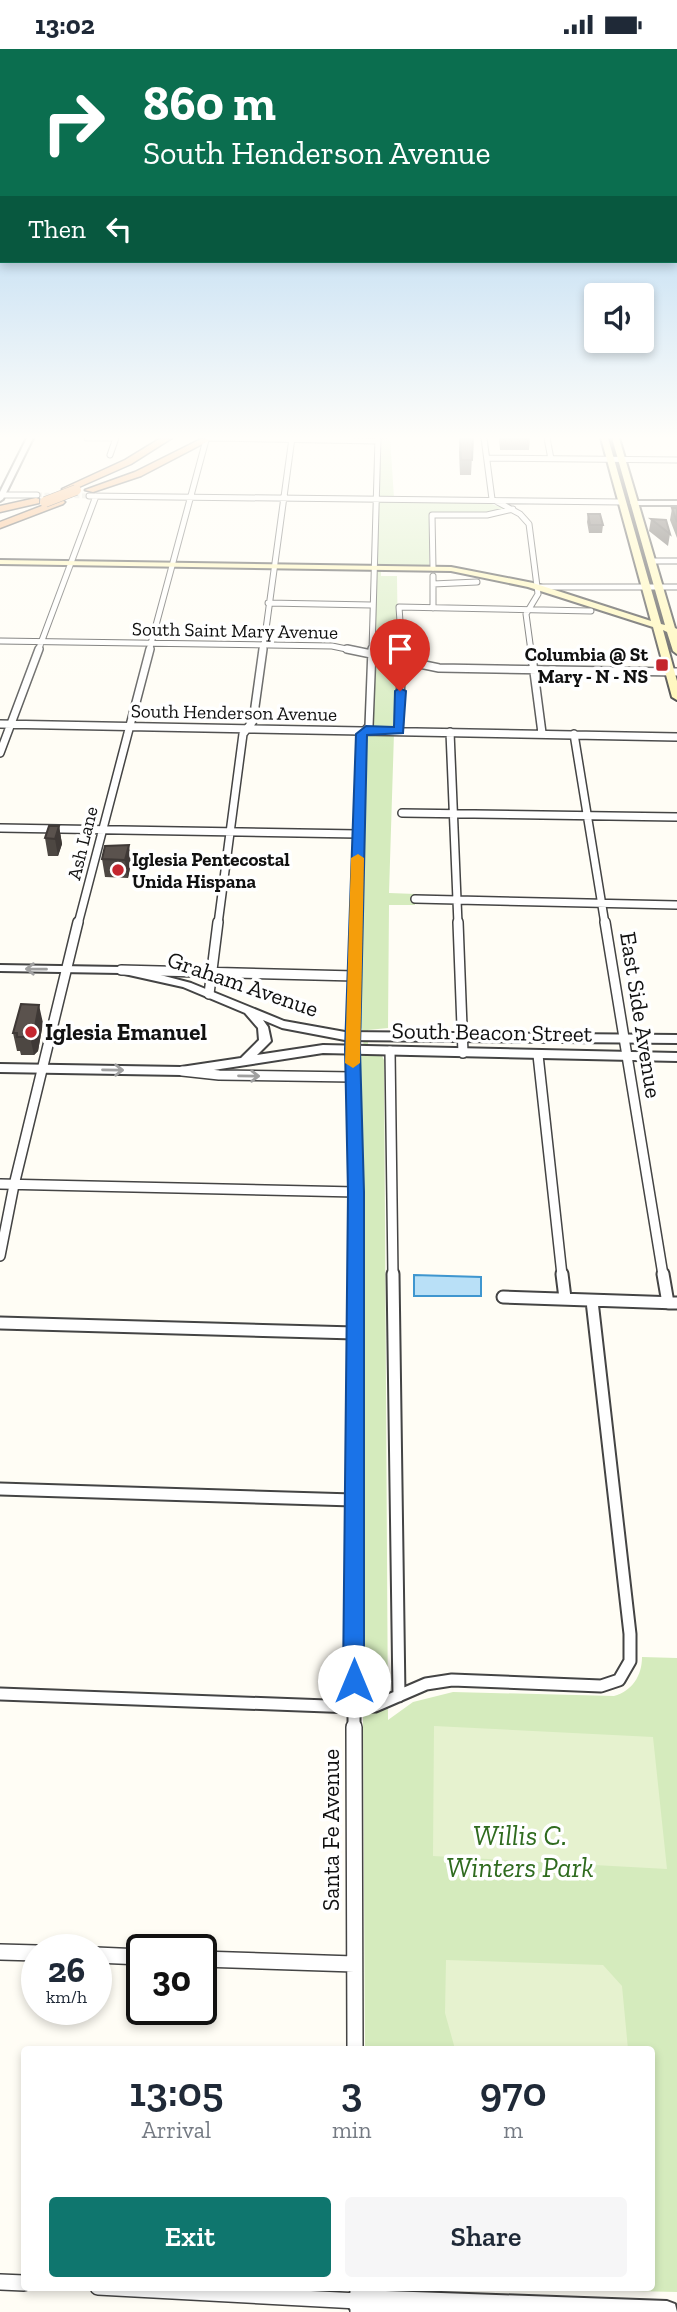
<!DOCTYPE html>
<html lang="en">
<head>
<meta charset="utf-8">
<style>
	body { margin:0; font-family:"Zilla Slab",serif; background:#f6f6f7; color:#1f2937; height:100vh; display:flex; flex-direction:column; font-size:26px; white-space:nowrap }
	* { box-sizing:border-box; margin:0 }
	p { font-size:23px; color:#747a83 }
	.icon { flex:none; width:38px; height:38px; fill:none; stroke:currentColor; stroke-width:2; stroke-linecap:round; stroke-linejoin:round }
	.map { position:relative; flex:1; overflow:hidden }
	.side { position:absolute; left:21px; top:1997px; width:634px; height:245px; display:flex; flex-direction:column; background:#fff; border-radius:7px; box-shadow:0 4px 10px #0003 }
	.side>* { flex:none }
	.hud { position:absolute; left:0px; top:0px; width:677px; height:214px; box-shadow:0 4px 10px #0003; background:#0b6e4f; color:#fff; overflow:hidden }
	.buttons { position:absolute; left:584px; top:234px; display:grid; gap:14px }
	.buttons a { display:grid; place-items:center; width:70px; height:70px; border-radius:7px; background:#fff; box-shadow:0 4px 10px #0003; font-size:35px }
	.speed { position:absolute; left:21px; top:1885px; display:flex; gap:14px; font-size:35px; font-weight:700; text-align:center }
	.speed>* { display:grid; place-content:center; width:91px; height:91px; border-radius:50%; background:#fff; box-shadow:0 4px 10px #0003; line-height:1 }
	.speed small { font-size:18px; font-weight:400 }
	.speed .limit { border:4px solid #111; border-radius:10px; background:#fff; color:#111 }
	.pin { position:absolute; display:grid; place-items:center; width:60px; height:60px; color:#fff; margin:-72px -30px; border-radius:50% 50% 50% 0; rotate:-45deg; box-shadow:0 0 7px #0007 }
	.pin .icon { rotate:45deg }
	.me { position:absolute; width:77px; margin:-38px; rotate:0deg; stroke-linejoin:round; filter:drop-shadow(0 0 5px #0008) }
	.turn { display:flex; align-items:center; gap:24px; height:147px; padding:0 28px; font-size:32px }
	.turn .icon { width:91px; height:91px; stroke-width:2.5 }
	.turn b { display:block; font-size:49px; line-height:60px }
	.then { display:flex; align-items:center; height:66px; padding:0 28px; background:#0003; gap:14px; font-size:26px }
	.eta { display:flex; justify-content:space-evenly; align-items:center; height:119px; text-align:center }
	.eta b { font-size:42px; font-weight:600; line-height:49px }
	.action { display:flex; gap:14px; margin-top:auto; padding:14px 28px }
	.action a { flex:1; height:80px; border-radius:7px; background:#0f766e; color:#fff; font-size:28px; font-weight:600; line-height:80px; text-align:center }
	.action a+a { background:#f6f6f7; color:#1f2937 }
	.status { display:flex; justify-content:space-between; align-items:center; height:49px; padding:0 35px; background:#fff; direction:ltr }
	.status svg { height:19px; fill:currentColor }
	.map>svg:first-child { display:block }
	.green { fill:#d5ebbd }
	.pitch { fill:#e6f2cf }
	.water { fill:#b9e0f7; stroke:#3f96cf; stroke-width:2 }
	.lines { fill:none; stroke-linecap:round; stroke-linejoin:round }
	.minor-tunnel { stroke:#dbdad3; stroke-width:5; stroke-dasharray:5 2.5; stroke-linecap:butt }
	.minor-far4-casing { stroke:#444; stroke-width:7 }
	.minor-far3-casing { stroke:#444; stroke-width:10 }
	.minor-far2-casing { stroke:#444; stroke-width:12 }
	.minor-far1-casing { stroke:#444; stroke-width:15 }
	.minor-casing { stroke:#444; stroke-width:18 }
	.tertiary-casing { stroke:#444; stroke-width:4 }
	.secondary-casing { stroke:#333; stroke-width:4 }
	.motorway-casing { stroke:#222; stroke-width:3 }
	.minor-far4 { stroke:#fff; stroke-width:5 }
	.minor-far3 { stroke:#fff; stroke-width:7 }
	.minor-far2 { stroke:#fff; stroke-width:9 }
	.minor-far1 { stroke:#fff; stroke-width:11 }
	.minor { stroke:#fff; stroke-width:15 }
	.tertiary { fill:#fff; fill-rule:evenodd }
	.secondary { fill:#fff6b0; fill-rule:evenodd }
	.motorway { fill:#f5a25d; fill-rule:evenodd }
	.motorway-bridge-casing { stroke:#222; stroke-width:11; stroke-linecap:butt }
	.motorway-bridge { stroke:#f5a25d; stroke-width:10 }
	.wall { fill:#4d4742 }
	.shaded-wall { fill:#3f3936 }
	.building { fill:#5a524d; stroke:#3f3936; stroke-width:2 }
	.oneway { stroke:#a0a0a0 }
	.route { fill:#1a73e8; stroke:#114b97; stroke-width:2 }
	.slow { fill:#f59e0b }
	.poi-dot { fill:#c4262e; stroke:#fff; stroke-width:2.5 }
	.labels { text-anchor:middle; stroke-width:7; stroke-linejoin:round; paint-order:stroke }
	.far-street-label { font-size:19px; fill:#111; stroke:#fff }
	.far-poi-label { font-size:19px; font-weight:bold; fill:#111; stroke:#fff; text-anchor:end }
	.street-label { font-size:23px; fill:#111; stroke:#fff }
	.poi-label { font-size:23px; font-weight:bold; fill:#111; stroke:#fff; text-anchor:start }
	.near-park-label { font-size:28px; font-style:italic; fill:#2f6b1f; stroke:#fff }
</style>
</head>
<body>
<div class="status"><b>13:02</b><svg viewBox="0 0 49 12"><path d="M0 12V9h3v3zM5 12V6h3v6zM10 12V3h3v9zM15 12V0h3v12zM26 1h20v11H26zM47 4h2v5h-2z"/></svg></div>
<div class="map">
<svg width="677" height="2263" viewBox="0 0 677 2263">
	<rect width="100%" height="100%" fill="#fffdf5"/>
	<path class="green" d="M379,389H390L394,449L485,453L506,460L484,466L429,465V516L381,517V527H397L398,604L391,606L399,616L393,677L386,679L394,684L389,844L416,845L415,856H389L388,979L368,981V1006L382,1007L384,1011L388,1671L413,1653L453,1643L614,1647C632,1642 642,1627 642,1608L677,1609V2243L455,2238H651V2000H365L359,1013C364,1001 366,987 359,974L366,686L378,682L373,676L374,609L379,603L375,602L377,454L383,451L378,449Z"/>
	<path class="pitch" d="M434,1677L653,1688L667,1820L433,1807Z
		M446,1911L603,1916L622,1937L628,2000H455L445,1964Z"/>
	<path class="water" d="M414,1226L481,1228V1247H414Z"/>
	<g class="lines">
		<path class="minor-tunnel" d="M37,446L89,447"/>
		<defs>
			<path id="minor-far4" d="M87,389H116
				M209,389L377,392
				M484,389L492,450L520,465L529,475L538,545L526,565L531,602
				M547,389L551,410
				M110,406L116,389
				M487,409L677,411
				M0,446H37
				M89,447L622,453
				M651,512H677
				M433,519L432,466H487L513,460
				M433,527V559
				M433,535L477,533
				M538,538H677
				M268,554L371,556
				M0,592L332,597L356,602
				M38,602L96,447
				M149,602L206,391
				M263,602L292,389
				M372,602L378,389
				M402,602L399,558L591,562"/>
			<path id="minor-far3" d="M347,600L439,619L677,623
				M531,600L542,684
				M0,675L677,688
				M399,681L402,600
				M450,683L458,875
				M574,685L605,875
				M0,704L39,600
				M402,764L677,768
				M0,779L358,785
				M415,850L677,856
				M78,875L150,600
				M218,875L243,685L253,672L263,600
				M357,875L362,685L369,677L372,600"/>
			<path id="minor-far2" d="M458,873L463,1004
				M605,873L663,1226
				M121,921L355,927
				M209,945L218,873
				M390,1002L393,1226
				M538,1006L562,1226
				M182,1022L219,1026L353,1028
				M0,1135L356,1143
				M0,1207L14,1136L78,873
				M355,1226L353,1007L357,873"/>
			<path id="minor-far1" d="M393,1225L399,1647
				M562,1225L565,1249
				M663,1225L668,1254
				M503,1248L677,1254
				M0,1274L355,1284
				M0,1440L353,1451
				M0,1645L354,1658L375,1657L426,1635L452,1631L601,1637L619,1631L630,1612V1585L592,1252
				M354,1680L355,1225"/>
			<path id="minor" d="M354,1678L355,2000
				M0,1903L37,1904
				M96,1906L142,1908
				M201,1910L354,1915
				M0,2233L24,2234
				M98,2238L358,2252
				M358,2238V2263"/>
			<path id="tertiary" d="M27,389H33L3,450L0,452V443Z
				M677,452V456H633L630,454L633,452Z
				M0,916L120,918L149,923L191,934L284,972L345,983L677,986V994L345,991L282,979L263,971L268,978L271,992L257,1006L323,996L677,1004V1012L323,1004L181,1026L0,1023V1015L181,1018L241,1009L259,991L258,979L245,964L183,938L120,924L0,922Z
				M358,2241L667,2252L675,2255L677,2263H358L350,2260L347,2252L350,2244Z"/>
			<path id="secondary" d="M601,389H608L661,575L665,576L612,389H619L675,579L677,580V605L673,602L667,583L663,581L677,632V651L672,648L653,578L528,538L451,522L0,515V511L451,518L533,534L651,572Z"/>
			<path id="motorway" d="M161,389H172L131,415L70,442L62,440L125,411Z
				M203,389L210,391L141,427L93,443L85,441L135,423Z
				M36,449L39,450V454L0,463V457Z
				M60,450L65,453L63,455L0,479V473Z"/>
		</defs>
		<use href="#minor-far4" class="minor-far4-casing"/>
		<use href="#minor-far3" class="minor-far3-casing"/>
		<use href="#minor-far2" class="minor-far2-casing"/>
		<use href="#minor-far1" class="minor-far1-casing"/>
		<use href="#minor" class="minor-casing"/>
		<use href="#tertiary" class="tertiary-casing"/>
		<use href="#secondary" class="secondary-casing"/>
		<use href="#motorway" class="motorway-casing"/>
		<use href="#minor-far4" class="minor-far4"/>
		<use href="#minor-far3" class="minor-far3"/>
		<use href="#minor-far2" class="minor-far2"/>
		<use href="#minor-far1" class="minor-far1"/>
		<use href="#minor" class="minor"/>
		<use href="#tertiary" class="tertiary"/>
		<use href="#secondary" class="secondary"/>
		<use href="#motorway" class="motorway"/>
		<defs>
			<path id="motorway-bridge" d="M45,453L76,441"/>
		</defs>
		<use href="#motorway-bridge" class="motorway-bridge-casing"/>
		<use href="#motorway-bridge" class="motorway-bridge"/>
	</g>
	<path class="wall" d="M460,389H473L471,426H460L459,403Z
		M499,389H530L529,401H500Z
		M672,459H677V489L670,471Z
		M588,465L603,476L602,484H589L587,473Z
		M651,470L670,485L668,497L649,482Z
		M59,777L62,795L58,807H48L45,789Z
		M105,797L131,814L128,829L105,828L102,810Z
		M43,974L38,1002L34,1006H21L20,1002H17L13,984Z"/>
	<path class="shaded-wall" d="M59,777L62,795L58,807L55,790Z
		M129,796L131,814L128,829L125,811Z
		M39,956L43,974L38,1002L34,1006L30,988Z"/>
	<path class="building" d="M460,389H473L472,411H461Z
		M672,459H677V473Z
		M588,465H600L603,476H590Z
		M651,470L666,471L670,485Z
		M49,777H59L55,790L45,789Z
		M129,796L125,811L102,810L105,797Z
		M21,955L39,956L34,983L30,988H17V984H13Z"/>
	<defs><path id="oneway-shaft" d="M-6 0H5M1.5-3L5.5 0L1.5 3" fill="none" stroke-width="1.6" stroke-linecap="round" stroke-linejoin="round" transform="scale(1.75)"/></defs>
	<g class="oneway">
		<use href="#oneway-shaft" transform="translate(36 920) rotate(-179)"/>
		<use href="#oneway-shaft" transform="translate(113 1021) rotate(1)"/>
		<use href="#oneway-shaft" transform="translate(249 1027) rotate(1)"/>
	</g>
	<linearGradient id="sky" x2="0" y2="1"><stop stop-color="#95c6ee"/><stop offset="0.55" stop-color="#fffefa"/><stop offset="1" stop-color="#fffefa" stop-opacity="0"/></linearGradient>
	<rect width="677" height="706" fill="url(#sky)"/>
	<path class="route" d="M400,639L406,642L403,684L367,686L360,1000L364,1143V1632L361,1640L354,1643L346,1640L343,1632L348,1143L345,1000L356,685L366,677L394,678L395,642Z"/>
	<path class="slow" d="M358,805L364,809L360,1014L353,1019L345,1014L351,809Z"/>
	<g class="poi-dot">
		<rect x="655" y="609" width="14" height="14" rx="3.5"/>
		<circle cx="118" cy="821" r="7"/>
		<circle cx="31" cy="983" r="7"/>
	</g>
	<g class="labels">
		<g class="far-street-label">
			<text transform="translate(235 581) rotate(1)" y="7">South Saint Mary Avenue</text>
			<text transform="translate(234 663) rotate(1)" y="7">South Henderson Avenue</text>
			<text transform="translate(82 794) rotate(-76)" y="7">Ash Lane</text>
		</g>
		<g class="far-poi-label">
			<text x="648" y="612">Columbia @ St<tspan x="648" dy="22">Mary - N - NS</tspan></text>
			<text x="132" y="817" text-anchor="start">Iglesia Pentecostal<tspan x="132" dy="22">Unida Hispana</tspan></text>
		</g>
		<g class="street-label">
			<text transform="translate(243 935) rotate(19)" y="8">Graham Avenue</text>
			<text transform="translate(641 966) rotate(81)" y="8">East Side Avenue</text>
			<text transform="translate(492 983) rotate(1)" y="8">South Beacon Street</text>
			<text transform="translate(331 1781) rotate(-90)" y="8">Santa Fe Avenue</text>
		</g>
		<g class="poi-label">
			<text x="45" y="991">Iglesia Emanuel</text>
		</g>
		<g class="near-park-label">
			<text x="520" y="1796">Willis C.<tspan x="520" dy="32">Winters Park</tspan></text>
		</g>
	</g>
</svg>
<div class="buttons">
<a><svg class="icon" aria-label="sound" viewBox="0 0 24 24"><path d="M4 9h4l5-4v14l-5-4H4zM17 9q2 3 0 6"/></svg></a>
</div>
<div class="speed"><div>26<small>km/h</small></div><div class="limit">30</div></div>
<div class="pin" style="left:400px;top:642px;background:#d93025"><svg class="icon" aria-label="arrive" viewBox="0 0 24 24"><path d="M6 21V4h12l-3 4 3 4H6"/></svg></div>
<svg class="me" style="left:354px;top:1632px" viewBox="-20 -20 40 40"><circle r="19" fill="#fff"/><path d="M0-13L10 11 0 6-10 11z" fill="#1a73e8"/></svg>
<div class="hud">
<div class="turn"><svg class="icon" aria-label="right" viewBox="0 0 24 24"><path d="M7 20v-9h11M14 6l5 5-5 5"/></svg><div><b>860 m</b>South Henderson Avenue</div></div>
<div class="then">Then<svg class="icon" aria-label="left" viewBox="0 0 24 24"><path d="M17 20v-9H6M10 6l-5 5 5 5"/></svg></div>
</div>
<section class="side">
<div class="eta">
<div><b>13:05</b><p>Arrival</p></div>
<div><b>3</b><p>min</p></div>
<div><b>970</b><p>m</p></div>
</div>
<div class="action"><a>Exit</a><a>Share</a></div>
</section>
</div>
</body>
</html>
